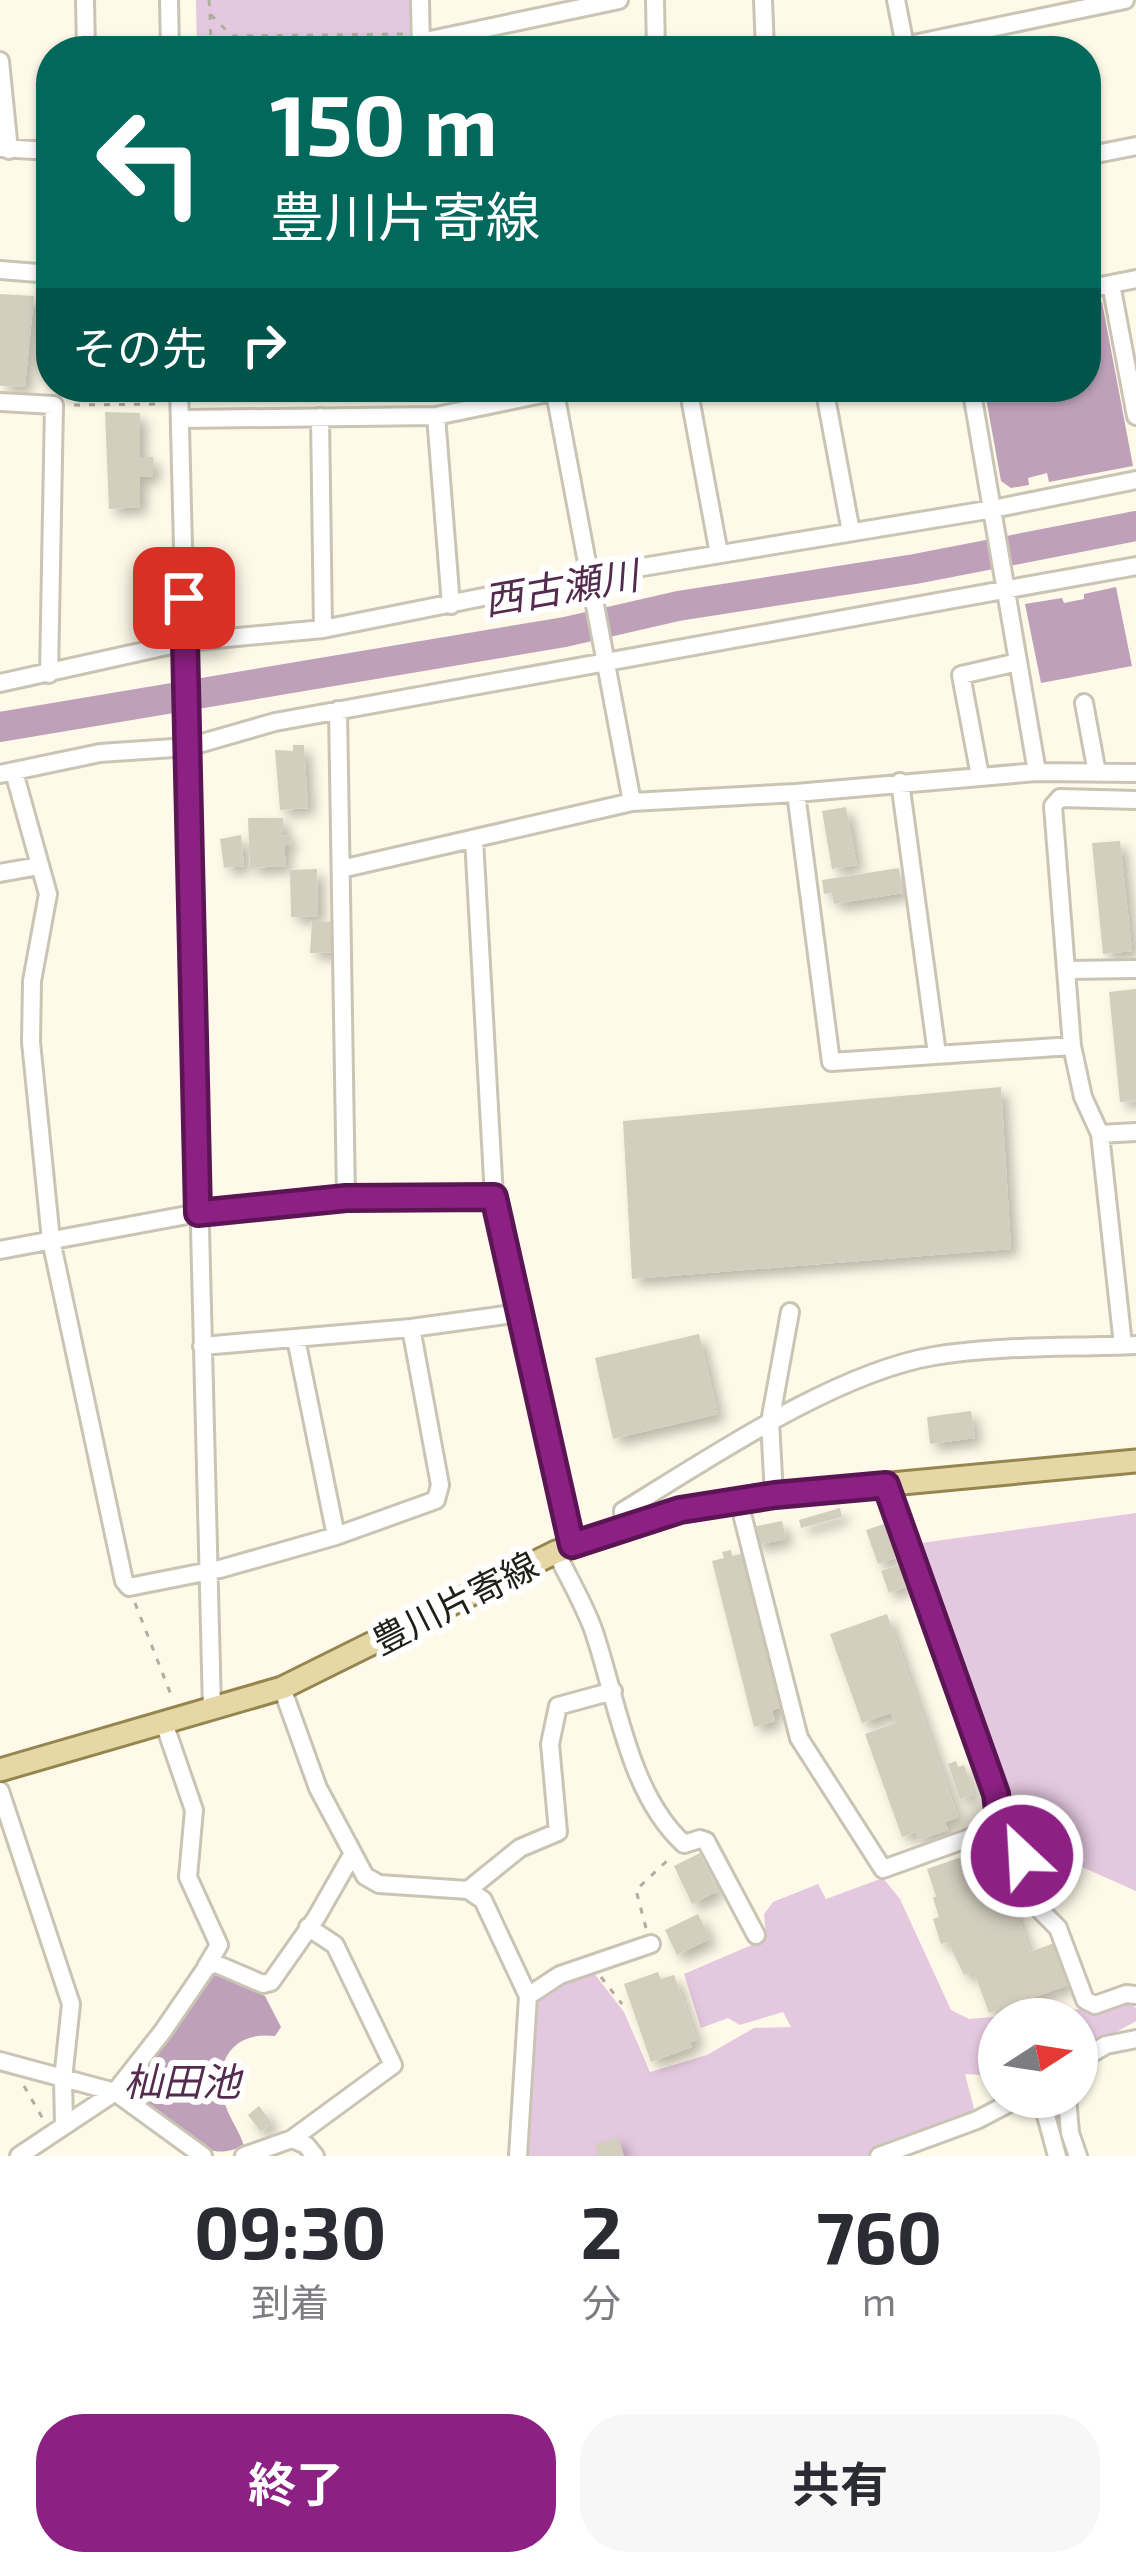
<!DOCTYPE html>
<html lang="ja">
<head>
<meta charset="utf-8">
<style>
	body { margin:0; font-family:"Exo 2","Noto Sans JP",sans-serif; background:#f7f7f7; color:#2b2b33; height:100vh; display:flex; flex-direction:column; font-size:45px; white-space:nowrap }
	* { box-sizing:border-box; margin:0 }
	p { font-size:39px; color:#7c7c81 }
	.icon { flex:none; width:66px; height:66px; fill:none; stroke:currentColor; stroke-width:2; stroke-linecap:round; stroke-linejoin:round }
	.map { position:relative; height:2156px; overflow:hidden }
	.sheet { display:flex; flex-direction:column; background:#fff; flex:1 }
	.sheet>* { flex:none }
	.hud { position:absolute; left:36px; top:36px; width:1065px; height:366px; border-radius:48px; box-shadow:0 3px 9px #0004; background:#00695c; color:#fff; overflow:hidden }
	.needle { width:78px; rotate:78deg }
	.buttons { position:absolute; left:978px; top:1998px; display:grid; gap:24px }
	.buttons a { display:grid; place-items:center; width:120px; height:120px; border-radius:50%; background:#fff; box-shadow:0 3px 9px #0004; font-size:60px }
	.pin { position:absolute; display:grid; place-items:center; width:102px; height:102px; color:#fff; margin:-51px; border-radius:24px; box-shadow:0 6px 18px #0006 }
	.me { position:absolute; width:132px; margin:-66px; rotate:335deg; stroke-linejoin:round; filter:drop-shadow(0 0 9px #0008) }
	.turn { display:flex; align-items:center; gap:42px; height:252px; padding:0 36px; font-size:54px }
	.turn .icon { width:156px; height:156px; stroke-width:2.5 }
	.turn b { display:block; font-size:84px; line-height:102px }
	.then { display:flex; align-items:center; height:114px; padding:0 36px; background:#0003; gap:24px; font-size:45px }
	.eta { display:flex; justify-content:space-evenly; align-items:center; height:204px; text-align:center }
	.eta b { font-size:72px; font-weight:700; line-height:84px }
	.cta { display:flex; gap:24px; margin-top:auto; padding:24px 36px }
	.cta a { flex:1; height:138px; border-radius:48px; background:#8c2083; color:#fff; font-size:48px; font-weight:700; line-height:138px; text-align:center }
	.cta a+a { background:#f7f7f7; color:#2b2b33 }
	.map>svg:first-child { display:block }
	.green { fill:#e4c8df }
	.water { fill:#bea1b9 }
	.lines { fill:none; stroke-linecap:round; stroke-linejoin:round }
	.river { stroke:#bea1b9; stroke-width:30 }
	.building { fill:#d3cebe; filter:url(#shadow) }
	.minor-casing { stroke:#c9c4b4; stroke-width:22 }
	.major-casing { stroke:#95854e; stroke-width:27 }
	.path { stroke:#b1ad9f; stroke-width:3; stroke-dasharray:6 9; stroke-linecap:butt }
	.minor { stroke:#fff; stroke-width:16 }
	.major { stroke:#e5d7a6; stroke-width:21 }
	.route-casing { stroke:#5b1555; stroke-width:30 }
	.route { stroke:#8c2083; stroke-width:21 }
	.labels { text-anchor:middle; stroke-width:12; stroke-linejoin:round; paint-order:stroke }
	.street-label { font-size:36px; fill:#211f19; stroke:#fff }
	.water-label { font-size:39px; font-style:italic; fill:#532b4e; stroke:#fff }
</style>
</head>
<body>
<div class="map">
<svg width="1136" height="2156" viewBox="0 0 1136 2156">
	<defs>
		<filter id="shadow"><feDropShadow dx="7" dy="7" stdDeviation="6" flood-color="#0004"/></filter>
	</defs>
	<rect width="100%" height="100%" fill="#fef9e8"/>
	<path class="green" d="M196,0H420V51H197Z
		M1136,1513V1891L1037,1847L1017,1823L914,1544Z
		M883,1878L900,1899L951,2010L969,2019L1081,2009L1094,2015L1129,2003L1136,2008V2021L1077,2054V2019H999V2076L965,2074L976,2116L871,2156H524L534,2000L590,1968L624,2012L650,2072L707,2055L754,2028L791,2027L783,2012L740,2025L728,2018L701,2028L684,1974L766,1939L764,1914L773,1902L818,1884L826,1899Z"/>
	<path class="water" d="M1102,302L1133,466L1049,482L1047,473L1028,478L1029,485L1011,488L1001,481L984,387H1086V304Z
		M1116,587L1132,666L1041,683L1025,604L1062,598L1064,603L1084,599V594Z
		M214,1974L265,1996L281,2027L275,2036C227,2030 210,2071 228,2112C233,2123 240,2133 244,2146C235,2149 225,2153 215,2151C196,2147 137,2105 132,2087L205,1976Z"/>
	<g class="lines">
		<path class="river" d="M0,727L565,632L678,606L915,569L1136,526"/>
	</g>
	<path class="building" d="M0,294L34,296L25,387L0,386Z
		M105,412L140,413V457H153V476L140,477V507L109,509Z
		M293,745H304L308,808L280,810L275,750L293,751Z
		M846,807L857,865L832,869L822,811Z
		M248,818H283V836L291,835L290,845H284L286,866L250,868Z
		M241,835L244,866L224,868L220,839Z
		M1120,841L1132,951L1103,954L1092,843Z
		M899,868L903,893L834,904L832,893L824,894L822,880Z
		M317,869L318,916L291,917L290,870Z
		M312,921L336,922V952L310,953Z
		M1136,989V1101L1120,1102L1109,992Z
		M1001,1087L1011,1249L632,1279L623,1121Z
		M699,1334L718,1414L613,1439L595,1358Z
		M971,1411L975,1438L930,1444L927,1417Z
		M840,1508L842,1517L801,1528L799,1520Z
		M782,1521L786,1539L756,1545L752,1527Z
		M884,1524L896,1558L878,1564L866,1530Z
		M731,1550L732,1556L744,1553L783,1707L772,1710L775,1721L754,1727L712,1561L724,1558L722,1552Z
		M899,1565L906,1587L889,1593L881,1571Z
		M887,1614L958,1817L945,1822L948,1830L919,1840L916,1832L902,1837L865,1734L895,1723L891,1713L862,1723L830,1634Z
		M956,1761L958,1767L964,1765L974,1794L960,1799L948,1764Z
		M993,1846L1030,1952L1054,1943L1069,1985L989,2013L974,1972L964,1975L948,1942L941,1944L933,1919L939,1917L933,1898L936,1896L927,1869Z
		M700,1853L718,1891L692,1904L674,1866Z
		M698,1914L710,1939L677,1955L665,1930Z
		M658,1972L661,1979L674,1975L697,2040L690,2042L692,2047L651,2062L624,1984Z
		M259,2106L272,2123L261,2132L248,2115Z
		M618,2137L624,2156H599L595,2144Z"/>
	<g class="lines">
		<defs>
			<path id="minor" d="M85,0L86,51
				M169,0L170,51
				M420,0L421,51
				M655,0L656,51
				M763,0L765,51
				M896,0L906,51
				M421,42L619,0
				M880,51L1125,0
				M0,61L9,150
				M0,148L51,151
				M1086,156L1136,146
				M0,270L51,274
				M1111,284L1136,416
				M1086,289L1136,279
				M179,387L212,1709
				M554,387L632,802
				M688,387L719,554
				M824,387L851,532
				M971,387L1037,772
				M0,402L54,405L49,674
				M436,416L451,605
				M320,417L323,629
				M181,419L436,416L576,387
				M0,683L185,642L323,629L588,576L993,509L1136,480
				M1084,703L1097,773
				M338,710L346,1198
				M14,772L48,894L32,981L31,1042L51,1240L124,1581L129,1587L220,1569L336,1536L436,1500L440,1485L411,1328
				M0,774L100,753L188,747L275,722L1136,566
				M980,776L961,675L1018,662
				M900,782L937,1054
				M796,793L831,1062L1072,1046
				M474,839L494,1197L572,1545
				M341,869L632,802L796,793L1037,772L1136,773
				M0,873L39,866
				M1068,970L1136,969
				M1100,1134L1136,1132
				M0,1250L198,1213L346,1198L494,1197
				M296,1339L336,1536
				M1123,1345L1100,1134L1083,1097L1072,1046L1053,806L1060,798L1136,800
				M202,1346L411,1328L520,1313
				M774,1495L770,1422L790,1312
				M743,1518L799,1738L883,1869L1000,1827L996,1794L886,1485
				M624,1526L623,1511C710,1458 834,1373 934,1356C1000,1345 1069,1348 1136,1345
				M556,1552C568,1577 583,1602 593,1629C617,1698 628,1793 684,1844L700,1839L706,1841L756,1935
				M282,1688L318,1788L365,1876L379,1884L468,1890L483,1900L528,1996L518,2156
				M164,1723L194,1810L188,1877L219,1945L206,1967
				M0,1791L71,2004L63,2079L64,2126
				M1000,1827L1017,1844L1039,1909L1058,1928L1085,2000L1095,2005L1126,1994L1136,1995
				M468,1890L520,1848L558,1832L550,1744L558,1706L613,1691
				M528,1996L560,1975L651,1944
				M0,2061L115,2092L203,2156
				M1077,2062L1106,2045L1136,2039
				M1041,2097L1057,2156
				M1067,2097L1070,2133L1078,2156
				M292,2139L393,2065L335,1945L308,1927
				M19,2156L115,2092L163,2031L206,1968L214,1963L263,1984L271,1982L316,1918L352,1855
				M244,2156L292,2139L306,2145L315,2156
				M879,2156L977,2120L1021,2097"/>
			<path id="major" d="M0,1770L282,1688L556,1552L680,1511L774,1495L1136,1461"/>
		</defs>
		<use href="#minor" class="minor-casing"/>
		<use href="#major" class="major-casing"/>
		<path class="path" d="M209,0L210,14L232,36L405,34
			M210,14L211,47
			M293,39L296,51
			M211,51V47L231,37
			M74,405L160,404
			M135,1603L173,1700
			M646,1928L636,1890L670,1858
			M601,1977L622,2004
			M24,2086L43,2119"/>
		<use href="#minor" class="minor"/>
		<use href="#major" class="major"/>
	</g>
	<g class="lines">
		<defs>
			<path id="route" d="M184,598L198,1213L346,1198L494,1197L572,1545L680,1510L775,1495L886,1485L996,1794L1000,1827L1022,1856"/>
		</defs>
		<use href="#route" class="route-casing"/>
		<use href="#route" class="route"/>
	</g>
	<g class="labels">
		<g class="street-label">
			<text transform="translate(455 1603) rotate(-27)" y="13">豊川片寄線</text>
		</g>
		<g class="water-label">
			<text transform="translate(561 588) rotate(-10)" y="14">西古瀬川</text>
			<text x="182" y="2096">杣田池</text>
		</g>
	</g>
</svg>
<div class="buttons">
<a><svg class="needle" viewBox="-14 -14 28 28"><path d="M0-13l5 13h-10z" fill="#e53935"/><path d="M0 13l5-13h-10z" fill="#7c7c81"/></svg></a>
</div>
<div class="pin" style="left:184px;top:598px;background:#d93025"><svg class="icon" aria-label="arrive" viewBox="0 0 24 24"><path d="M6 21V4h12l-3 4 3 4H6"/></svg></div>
<svg class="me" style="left:1022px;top:1856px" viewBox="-20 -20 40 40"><circle r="17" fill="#8c2083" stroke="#fff" stroke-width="3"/><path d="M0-11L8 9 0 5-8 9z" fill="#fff"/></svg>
<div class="hud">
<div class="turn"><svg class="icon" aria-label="left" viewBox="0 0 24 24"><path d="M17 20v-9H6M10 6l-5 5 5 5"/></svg><div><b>150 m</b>豊川片寄線</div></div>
<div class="then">その先<svg class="icon" aria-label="right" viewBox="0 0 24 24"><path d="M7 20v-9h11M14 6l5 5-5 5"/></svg></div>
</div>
</div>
<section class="sheet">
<div class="eta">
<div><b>09:30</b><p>到着</p></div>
<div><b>2</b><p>分</p></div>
<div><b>760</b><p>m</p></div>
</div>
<div class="cta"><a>終了</a><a>共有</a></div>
</section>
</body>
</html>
